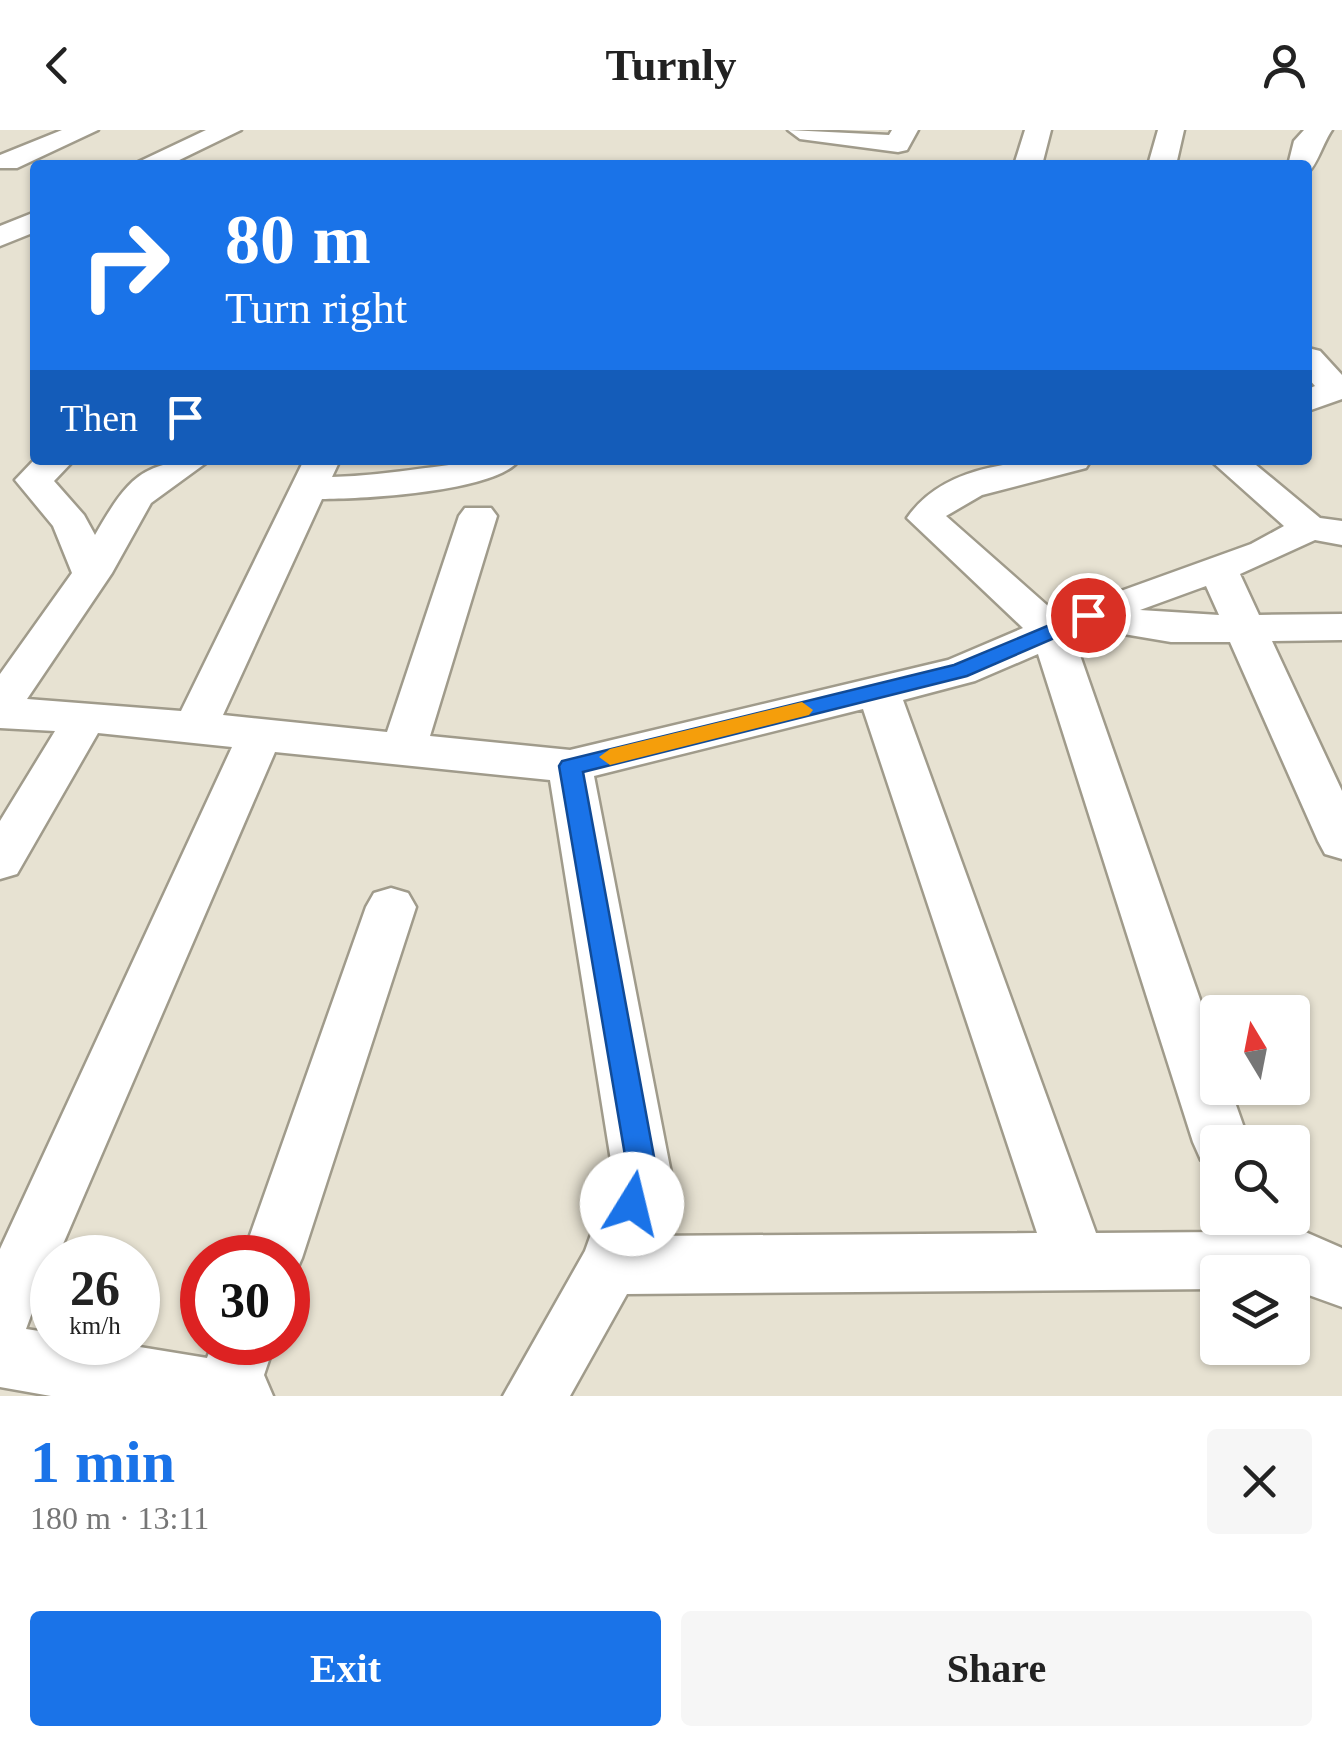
<!DOCTYPE html>
<html lang="en">
<head>
<meta charset="utf-8">
<style>
	body { margin:0; font-family:Georgia,serif; background:#f6f6f6; color:#222; height:100vh; display:flex; flex-direction:column; font-size:38px; white-space:nowrap }
	* { box-sizing:border-box; margin:0 }
	p { font-size:32px; color:#767676 }
	.icon { flex:none; width:55px; height:55px; fill:none; stroke:currentColor; stroke-width:2; stroke-linecap:round; stroke-linejoin:round }
	.map { position:relative; height:1266px; overflow:hidden }
	.panel { display:flex; flex-direction:column; background:#fff; flex:1 }
	.panel>* { flex:none }
	.hud { position:absolute; left:30px; top:30px; width:1282px; height:305px; border-radius:10px; box-shadow:0 2px 8px #0004; background:#1a73e8; color:#fff; overflow:hidden }
	.needle { width:65px; rotate:350deg }
	.tools { position:absolute; left:1200px; top:865px; display:grid; gap:20px }
	.tools a { display:grid; place-items:center; width:110px; height:110px; border-radius:10px; background:#fff; box-shadow:0 2px 8px #0004; font-size:50px }
	.speed { position:absolute; left:30px; top:1105px; display:flex; gap:20px; font-size:50px; font-weight:700; text-align:center }
	.speed>* { display:grid; place-content:center; width:130px; height:130px; border-radius:50%; background:#fff; box-shadow:0 2px 8px #0004; line-height:1 }
	.speed small { font-size:25px; font-weight:400 }
	.speed .limit { border:15px solid #d22; background:#fff; color:#111 }
	.pin { position:absolute; display:grid; place-items:center; width:85px; height:85px; color:#fff; margin:-42px; border:5px solid #fff; border-radius:50%; box-shadow:0 2px 10px #0007 }
	.me { position:absolute; width:110px; margin:-55px; rotate:9deg; stroke-linejoin:round; filter:drop-shadow(0 0 8px #0008) }
	.turn { display:flex; align-items:center; gap:35px; height:210px; padding:0 30px; font-size:45px }
	.turn .icon { width:130px; height:130px; stroke-width:2.5 }
	.turn b { display:block; font-size:70px; line-height:85px }
	.then { display:flex; align-items:center; height:95px; padding:0 30px; background:#0003; gap:20px; font-size:38px }
	.round { display:grid; place-items:center; flex:none; width:105px; height:105px; border-radius:10px; background:#f6f6f6 }
	.summary { display:flex; align-items:center; justify-content:space-between; height:170px; padding:0 30px }
	h1 { font-size:60px; font-weight:700; line-height:75px; color:#1a73e8 }
	.action { display:flex; gap:20px; margin-top:auto; padding:20px 30px }
	.action a { flex:1; height:115px; border-radius:10px; background:#1a73e8; color:#fff; font-size:40px; font-weight:700; line-height:115px; text-align:center }
	.action a+a { background:#f6f6f6; color:#222 }
	header { display:flex; justify-content:space-between; align-items:center; height:130px; padding:0 30px; background:#fff; font-size:45px; font-weight:700 }
	.map>svg:first-child { display:block }
	.lines { fill:none; stroke-linecap:round; stroke-linejoin:round }
	.street-casing { stroke:#a09b8b; stroke-width:5 }
	.street { fill:#fff; fill-rule:evenodd }
	.route { fill:#1a73e8; stroke:#114b97; stroke-width:2.5 }
	.slow { fill:#f59e0b }
</style>
</head>
<body>
<header><svg class="icon" aria-label="back" viewBox="0 0 24 24"><path d="M15 5l-7 7 7 7"/></svg>Turnly<svg class="icon" aria-label="person" viewBox="0 0 24 24"><circle cx="12" cy="8" r="4"/><path d="M4 21q1-7 8-7t8 7"/></svg></header>
<div class="map">
<svg width="1342" height="1266" viewBox="0 0 1342 1266">
	<rect width="100%" height="100%" fill="#e7e2d2"/>
	<g class="lines">
		<defs>
			<path id="street" d="M62,0H98L17,38H0V25Z
				M206,0H241L169,35H132Z
				M788,0L889,5L892,0H918L907,20L898,22L800,9Z
				M1025,0H1051L1042,35H1014Z
				M1158,0H1184L1176,35H1148Z
				M1304,0H1332C1324,11 1316,37 1308,42V35H1288L1294,11Z
				M35,82V102L0,116V96Z
				M1308,218L1320,221L1342,245V269L1308,281V259L1315,256L1308,248Z
				M35,329L74,330L54,351L84,385L95,405C128,348 142,330 210,330L151,373L112,443L27,569L181,581L304,330H340L332,347C396,346 456,330 519,330C497,362 361,369 322,369L223,585L387,602L459,386L465,378H491L497,386L430,606L570,620L948,530L1023,498L907,388C946,331 1028,330 1091,330L1086,338L982,365L946,386L1057,484L1251,414L1284,396L1210,330H1250L1320,388L1342,391V415L1315,410L1240,444L1259,485L1342,484V510L1272,511L1342,661V729L1325,724L1318,711L1230,512H1171L1094,499L1074,508L1218,921V958H1230L1249,1012H1218V1036L1201,1030L1193,1012L1038,524L975,551L903,570L1096,1103L1221,1102L1217,1088L1218,1086L1275,1088L1280,1101H1303L1342,1118V1177L1292,1159V1142H1218V1159L627,1164L570,1266H503L585,1121L613,1043L550,650L275,622L57,1128H52L26,1199L52,1203V1212H109L207,1228L213,1212H275L264,1245L273,1266H51L0,1257V1119L232,617L98,603L17,744L0,749V691L55,601L0,598V544L72,443L53,396L15,350ZM1206,456L1219,485L1140,480ZM863,579L1037,1103L650,1106L671,1043L594,646Z
				M391,758L408,763L416,777L302,1128L293,1148L288,1150V1128H242L366,777L374,763Z"/>
		</defs>
		<use href="#street" class="street-casing"/>
		<use href="#street" class="street"/>
	</g>
	<path class="route" d="M1088,479L1099,485L1096,490L967,546L583,642L657,1043L642,1083L632,1087L621,1083L617,1074L628,1043L559,636L562,631L954,535Z"/>
	<path class="slow" d="M802,572L813,580L809,585L610,635L599,627L610,619Z"/>
</svg>
<div class="tools">
<a><svg class="needle" viewBox="-14 -14 28 28"><path d="M0-13l5 13h-10z" fill="#e53935"/><path d="M0 13l5-13h-10z" fill="#767676"/></svg></a>
<a><svg class="icon" aria-label="search" viewBox="0 0 24 24"><circle cx="10" cy="10" r="6"/><path d="M15 15l6 6"/></svg></a>
<a><svg class="icon" aria-label="layers" viewBox="0 0 24 24"><path d="M12 4l9 5-9 5-9-5zM3 14l9 5 9-5"/></svg></a>
</div>
<div class="speed"><div>26<small>km/h</small></div><div class="limit">30</div></div>
<div class="pin" style="left:1088px;top:485px;background:#d93025"><svg class="icon" aria-label="arrive" viewBox="0 0 24 24"><path d="M6 21V4h12l-3 4 3 4H6"/></svg></div>
<svg class="me" style="left:632px;top:1074px" viewBox="-20 -20 40 40"><circle r="19" fill="#fff"/><path d="M0-13L10 11 0 6-10 11z" fill="#1a73e8"/></svg>
<div class="hud">
<div class="turn"><svg class="icon" aria-label="right" viewBox="0 0 24 24"><path d="M7 20v-9h11M14 6l5 5-5 5"/></svg><div><b>80 m</b>Turn right</div></div>
<div class="then">Then<svg class="icon" aria-label="arrive" viewBox="0 0 24 24"><path d="M6 21V4h12l-3 4 3 4H6"/></svg></div>
</div>
</div>
<section class="panel">
<div class="summary"><div><h1>1 min</h1><p>180 m · 13:11</p></div><a class="round"><svg class="icon" aria-label="close" viewBox="0 0 24 24"><path d="M6 6l12 12M18 6L6 18"/></svg></a></div>
<div class="action"><a>Exit</a><a>Share</a></div>
</section>
</body>
</html>
